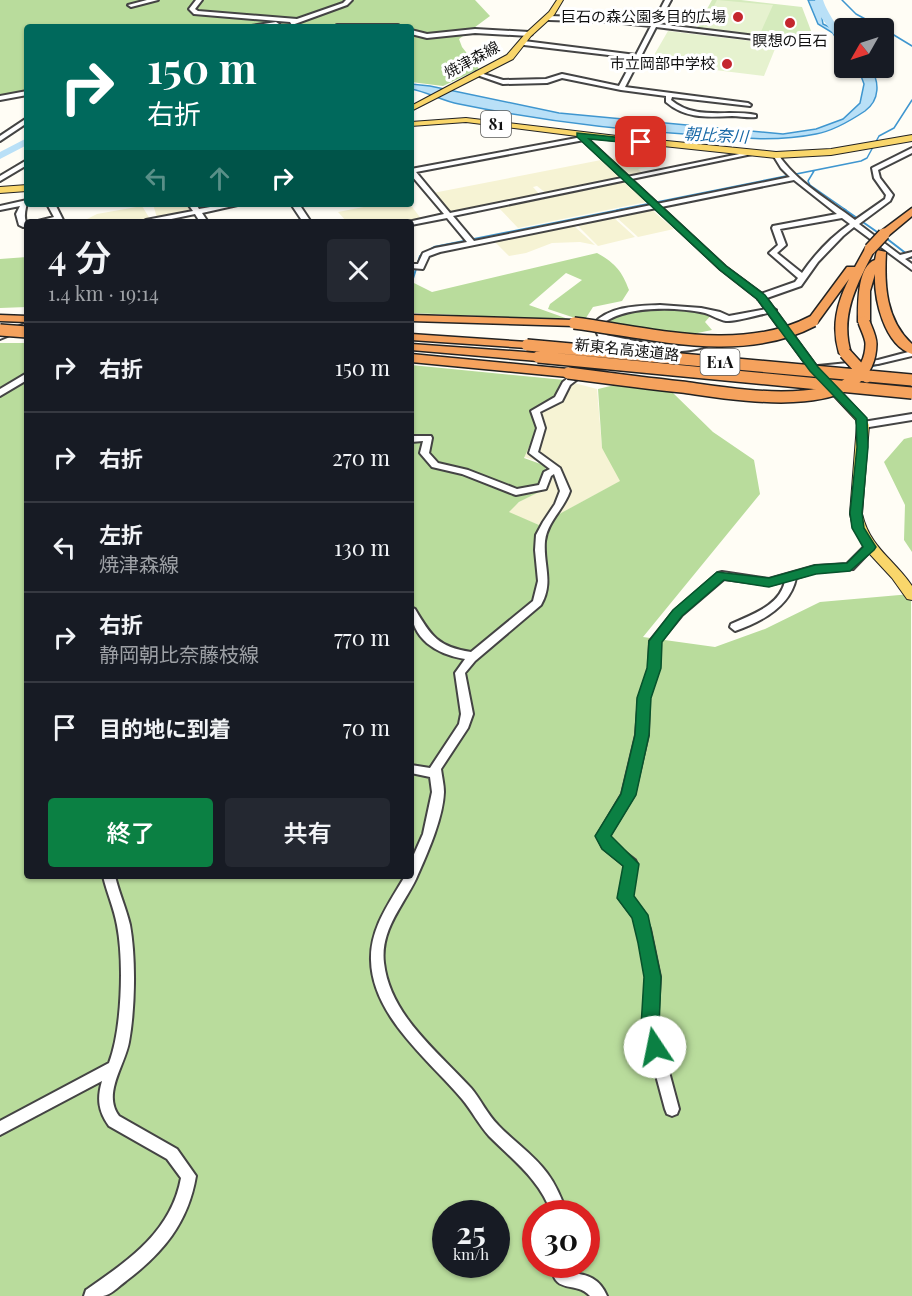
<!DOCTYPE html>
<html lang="ja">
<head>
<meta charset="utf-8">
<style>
	body { margin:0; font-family:"Playfair Display","Noto Sans JP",serif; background:#242831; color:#f1f3f6; height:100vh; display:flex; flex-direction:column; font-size:22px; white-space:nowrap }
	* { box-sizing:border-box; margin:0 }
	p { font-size:20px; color:#9ea1a6 }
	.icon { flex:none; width:33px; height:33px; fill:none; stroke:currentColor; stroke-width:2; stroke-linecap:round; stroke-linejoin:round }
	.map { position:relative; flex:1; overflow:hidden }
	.details { position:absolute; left:24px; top:219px; width:390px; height:660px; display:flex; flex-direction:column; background:#171b24; border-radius:6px; box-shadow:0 2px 4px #0004 }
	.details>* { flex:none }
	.hud { position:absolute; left:24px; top:24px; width:390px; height:183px; border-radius:6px; box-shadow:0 2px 4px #0004; background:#00695c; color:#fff; overflow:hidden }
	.needle { width:39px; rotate:231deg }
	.fabs { position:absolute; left:834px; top:18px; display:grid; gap:12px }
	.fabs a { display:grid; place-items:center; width:60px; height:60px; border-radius:6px; background:#171b24; box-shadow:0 2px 4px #0004; font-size:30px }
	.speed { position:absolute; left:432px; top:1200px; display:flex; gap:12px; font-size:30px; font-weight:700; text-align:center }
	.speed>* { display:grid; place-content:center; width:78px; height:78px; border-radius:50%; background:#171b24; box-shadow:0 2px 4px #0004; line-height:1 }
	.speed small { font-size:15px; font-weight:400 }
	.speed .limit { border:9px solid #d22; background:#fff; color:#111 }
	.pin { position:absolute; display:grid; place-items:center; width:51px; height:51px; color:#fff; margin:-26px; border-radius:12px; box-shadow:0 3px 9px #0006 }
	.me { position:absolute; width:66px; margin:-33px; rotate:349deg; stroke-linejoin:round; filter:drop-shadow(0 0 4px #0008) }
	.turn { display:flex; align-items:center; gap:21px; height:126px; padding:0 24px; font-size:27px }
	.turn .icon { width:78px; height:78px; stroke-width:2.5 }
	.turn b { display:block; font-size:42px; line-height:51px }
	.lanes { display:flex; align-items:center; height:57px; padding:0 24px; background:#0003; justify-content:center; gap:30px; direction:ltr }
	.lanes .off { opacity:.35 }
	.round { display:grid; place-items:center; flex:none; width:63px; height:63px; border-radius:6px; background:#242831 }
	.summary { display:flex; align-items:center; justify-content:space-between; height:102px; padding:0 24px }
	h1 { font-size:36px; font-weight:600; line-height:45px }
	.action { display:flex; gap:12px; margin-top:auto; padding:12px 24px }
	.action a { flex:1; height:69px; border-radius:6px; background:#0b8043; color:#fff; font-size:24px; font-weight:600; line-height:69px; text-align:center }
	.action a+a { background:#242831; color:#f1f3f6 }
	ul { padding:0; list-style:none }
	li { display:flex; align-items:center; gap:18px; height:90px; padding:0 24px; border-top:2px solid #363941 }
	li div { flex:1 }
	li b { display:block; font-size:22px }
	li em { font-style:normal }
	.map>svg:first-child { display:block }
	.farmland { fill:#f6f3d4 }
	.green { fill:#d5ebbd }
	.forest { fill:#b9dc9c; fill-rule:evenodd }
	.pitch { fill:#e6f2cf }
	.water { fill:#b9e0f7; stroke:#3f96cf; stroke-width:1.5 }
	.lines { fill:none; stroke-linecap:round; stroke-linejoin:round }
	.stream-far1 { stroke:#3f96cf; stroke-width:1.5 }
	.stream { stroke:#3f96cf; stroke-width:2 }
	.river { fill:#b9e0f7; fill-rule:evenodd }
	.minor-casing { stroke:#444; stroke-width:4 }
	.major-casing { stroke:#222; stroke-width:2 }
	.highway-casing { stroke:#222; stroke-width:3 }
	.minor { fill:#fff; fill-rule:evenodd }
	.major { fill:#f9d66b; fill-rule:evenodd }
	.highway { fill:#f5a25d; fill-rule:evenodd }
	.highway-bridge-casing { stroke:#222; stroke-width:14; stroke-linecap:butt }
	.highway-bridge { stroke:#f5a25d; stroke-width:11 }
	.route { fill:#0b8043; stroke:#07532c; stroke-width:1.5 }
	.poi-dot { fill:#c4262e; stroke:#fff; stroke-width:2 }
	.labels { text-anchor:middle; stroke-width:6; stroke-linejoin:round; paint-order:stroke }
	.far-poi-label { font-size:15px; fill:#111; stroke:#fff; text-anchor:end }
	.far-street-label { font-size:15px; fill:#111; stroke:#fff }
	.shield { fill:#fff; stroke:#585858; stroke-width:1.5 }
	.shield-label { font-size:16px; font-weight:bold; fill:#111 }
	.far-water-label { font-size:16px; font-style:italic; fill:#1768a6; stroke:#fff }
</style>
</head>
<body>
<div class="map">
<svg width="912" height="1296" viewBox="0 0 912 1296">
	<rect width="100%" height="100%" fill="#fffdf5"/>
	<path class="farmland" d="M639,153L653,166L638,169L645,175L629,178L608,160Z
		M601,160L621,179L547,194L537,186L533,187L540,195L450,213L433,193Z
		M624,182L646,202L518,228L498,207Z
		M153,204H189L193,212L157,218Z
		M379,204H410L422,220L347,222L338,212Z
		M142,206L150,219L135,222H88L87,219L97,214Z
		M651,209L674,229L638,237L616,217Z
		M613,217L635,237L598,246L577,225Z
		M573,225L595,245L580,242L552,243L526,253L509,256L494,241Z
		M563,380L597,389L602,448L615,466L621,481L539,525L506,512L521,501L546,488L547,464L524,457L535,428L533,408Z"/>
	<path class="green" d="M712,0H741L802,7L816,44L696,29Z"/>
	<path class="forest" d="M0,0H475L490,16L459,39L462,47L479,69L443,86L411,82V27H27V91L0,95Z
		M597,253C615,263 622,271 629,290L622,301L593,307L584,321L548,309L550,304L582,280L566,273L529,305L571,320L411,313V287L414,283L432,292Z
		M27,257V307L0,308V259Z
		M685,307L712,314L705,322L712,330L688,335L599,324C624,308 656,309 685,307Z
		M0,343H27V876H411V365L565,380L557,397L533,410L536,431L524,458L546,466L543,490L519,502L509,512L539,525L620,481L602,448L598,389L619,384L643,385L672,392L713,432L754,460L760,494L643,637L715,647L765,629L820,602L911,594L912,1296H0ZM446,1214H496V1264H446ZM536,1214H586V1264H536Z
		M912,437V552L904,540L905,505L884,462L904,439Z"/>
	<path class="pitch" d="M717,0L773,5L759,36L702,29Z
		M668,31L777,44L764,76L650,62Z"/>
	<path class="water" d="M808,0H819L823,24L844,34V52L833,33L818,24Z
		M858,68H870C880,81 880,100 865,111C850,121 833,131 816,134C777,142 736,138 698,135C618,130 537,120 459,104C442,101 428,92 411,89V84L430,86L559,113L783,134L816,129L843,119L860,103L864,84Z"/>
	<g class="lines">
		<path class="stream-far1" d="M842,0L856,14L882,28
			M884,29L912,46
			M814,171L808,181L810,185L846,210
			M617,210L861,161L867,158L879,136L894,128L912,100"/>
		<path class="stream" d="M844,209L880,234
			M886,238L912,258
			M411,285L420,256L434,247L624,209
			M869,367L912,356"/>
		<path class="river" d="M815,0H823C828,16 844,33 844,45L841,44L820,16Z
			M27,138V145L0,159V152Z"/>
		<defs>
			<path id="minor" d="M147,0H158L131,7L128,5Z
				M196,0H202L195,9L198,11L297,19L343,3L346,0H352L347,5L292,25L290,22L194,14L189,9Z
				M665,0H671L658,24L806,42V44L804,45L656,27L625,87L748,103L751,105L750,106L672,97L671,100C696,121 727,109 756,115V117C748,118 740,116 732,116C707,117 686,119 666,102V96L621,90L562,78L547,83L503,84L474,74L477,72L503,80L546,79L562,74L619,86L634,58L524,45L521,43L524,41L636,55L651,26L612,22L549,20L546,18L549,16L612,18L653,23Z
				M276,22L279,24L278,25L245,27Z
				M337,25H398L401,27H334Z
				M475,29L529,32L532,34L529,36L475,33L427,38L411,34V30L427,34Z
				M27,91V95L0,100V96Z
				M27,118V123L0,141V136Z
				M582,137L584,138V140L416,172L450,213L754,151L757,153L453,216L474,241L790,177L781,168L773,155L776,153L778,154C796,182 829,200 855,220L885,199L886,195L874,178L872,168L912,148V153L878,170L880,178L893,195L890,201L859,224L900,255L912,252V256L905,259L912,264V270L854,227L843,236L818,262L801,286L764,299H758V295L795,282L798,278L769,253L778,245L772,228L773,226L837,214L794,180L440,252L429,256L423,269L411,268V264H418L423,253L435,248L467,242L447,218L411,225V222H408L444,214L411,175V169ZM842,218L850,224C831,237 815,254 802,273L777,253L786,245L780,229Z
				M27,160V165L0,181V176Z
				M27,200C27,208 23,213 26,222H28L27,226L23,227L19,225L16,214L20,206L0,210V206Z
				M47,204H55L64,222H34L54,217Z
				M188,204H196L199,209L227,204H242L202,213L208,222H200L195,214L157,222H142L146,220L193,211Z
				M291,204H299L311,222H303Z
				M660,305L701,308L720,312L729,316L772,308L776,310L772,312C762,314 735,322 726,321C719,320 712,315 705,313C676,307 624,305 601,325L606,335C632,340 659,348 686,345C695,344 704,340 713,338L717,340C687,361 641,347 608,340L588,371L570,385L562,401L540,412L545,428L538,452L560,468L570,491C564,509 547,522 545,541C543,565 554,582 541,605L475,661L465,673L473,714L468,728L441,769C442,777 444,785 444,792C443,819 427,854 416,879C403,906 380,930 384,963C390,1015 437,1051 471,1088C481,1100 487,1114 498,1125C514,1142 533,1154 547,1173C556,1185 562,1199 567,1214H552C540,1180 514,1161 489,1136C479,1125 472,1111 462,1099C429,1060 372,1016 371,960C370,928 390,902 405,876H411V861L423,834L432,792L430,777L411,773V765L430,768L459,724L461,714L455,673L465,659C436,654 411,639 411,607L415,609C431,636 438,647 471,652L533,601L538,581L535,550L536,535L543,522L555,504L560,491L554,474L551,476L546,489L516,495L513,494L462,474L432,467L420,453L423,441L411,442V436H431L432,438L429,453L438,463L468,470L517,489L539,485L544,472L550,469L529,453L537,428L531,411L555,397L563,382L582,367L600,340L593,324C610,306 637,306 660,305Z
				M27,323V328L0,339V334Z
				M912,351V356L878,364L818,370L814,368L818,366L878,360Z
				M27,373V380L0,396V389Z
				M912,414V420L863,428L859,425L863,422Z
				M869,544L874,547L853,569L815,572L796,578C790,607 761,622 735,631L730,627L731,624C752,614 780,606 785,581L769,585L724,579L682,615L660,642L659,668L649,698L648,735L634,795L609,836L612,842L635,860L637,864L631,897L643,911L650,929L660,977L657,1027L679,1109L677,1114L672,1116L667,1114L665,1109L643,1027L646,977L638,929L634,918L619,898L625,866L603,848L597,836L622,794L636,735L639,698L649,668L650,641L674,611L718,573L722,572L769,579L815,566L847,564L866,545Z
				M103,876H115C119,893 126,908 130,925C136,958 135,1009 129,1042C125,1065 102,1094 119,1116L177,1149L196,1176C188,1223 163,1253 126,1281C119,1286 111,1295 103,1296C97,1296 90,1296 84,1296L86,1290C129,1260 171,1232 181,1178L167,1159L109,1126C98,1111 97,1098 102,1081L0,1135V1121L109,1063C122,1029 124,961 117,925C114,908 107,893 103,876Z
				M552,1264H568V1271L570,1273C588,1274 600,1279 607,1296H590C576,1280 552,1296 552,1264Z"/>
			<path id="major" d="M557,0H563L554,15L531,36L513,59L411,111V106L507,55L526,33L549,12Z
				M466,118L617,136L776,152L831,149L912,135V141L831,155L776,158L588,138L726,266L765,295L818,367L865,417L869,425L862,514C870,548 894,559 912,586V600L907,599L892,578L867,551L853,527L850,514L857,425L856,420L810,371L757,299L720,270L577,136L466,122L411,126V122Z
				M27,185V191L0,193V187Z"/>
			<path id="highway" d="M912,208V216L888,236H880V232Z
				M866,247L875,249C858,282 839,315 851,353L845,357L839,353C831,326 837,303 849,279L817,323L813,324L807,321L847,267H855Z
				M877,250L886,252C884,286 886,320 912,344V354C884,345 874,299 875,274L870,291V322L864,325L858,322C858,306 857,266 875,260Z
				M0,315L27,316V322L0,321Z
				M411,315L574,320L580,323L574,326L411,321Z
				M411,334L527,342L533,345L527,348L411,340Z
				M411,344L538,353L544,357L538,361L411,350Z
				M411,354L568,369L574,373L568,377L411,362Z"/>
		</defs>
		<use href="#minor" class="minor-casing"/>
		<use href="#major" class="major-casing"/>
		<use href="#highway" class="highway-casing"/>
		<use href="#minor" class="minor"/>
		<use href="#major" class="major"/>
		<use href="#highway" class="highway"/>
		<defs>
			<path id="highway-bridge" d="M870,249L884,234
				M574,323C651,333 741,359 813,321
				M0,330L27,332
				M527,345L912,380
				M845,353L867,377
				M538,357L912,393
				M568,373C606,378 644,383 682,387C728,393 870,421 871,344C871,337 866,328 864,322"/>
		</defs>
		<use href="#highway-bridge" class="highway-bridge-casing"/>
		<use href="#highway-bridge" class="highway-bridge"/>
	</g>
	<path class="route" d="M577,133L644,140L641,144L589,139L726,266L765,295L818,367L867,418L868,447L862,513L864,528L876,547L874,550L850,571L816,574L769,587L724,580L682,616L662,642L661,668L651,698L649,735L636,795L611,836L639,864L634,896L648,915L661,977L659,1027L664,1047L662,1053L655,1056L649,1053L641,1027L644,977L638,943L632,918L617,898L623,866L602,849L595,836L621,794L635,735L637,698L647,668L649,641L673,610L717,572L769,578L815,565L847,563L863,547L852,528L850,513L857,447L856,419L810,371L757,299L720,270L577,137Z"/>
	<g class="poi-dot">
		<circle cx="738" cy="17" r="6"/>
		<circle cx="790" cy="23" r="6"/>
		<circle cx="727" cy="64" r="6"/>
	</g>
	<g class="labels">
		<g class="far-poi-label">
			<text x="726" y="22">巨石の森公園多目的広場</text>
			<text x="790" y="46" text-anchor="middle">瞑想の巨石</text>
			<text x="715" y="69">市立岡部中学校</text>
		</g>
		<g class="far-street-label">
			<text transform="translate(472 60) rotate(-28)" y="5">焼津森線</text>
			<text transform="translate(627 350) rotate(6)" y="5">新東名高速道路</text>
		</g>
		<g class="shield">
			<rect x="481" y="111" width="30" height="26" rx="4.5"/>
			<rect x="700.5" y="349" width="39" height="26" rx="4.5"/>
		</g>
		<g class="shield-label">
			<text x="496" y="130">81</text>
			<text x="720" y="368">E1A</text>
		</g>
		<g class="far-water-label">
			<text transform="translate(716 135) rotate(3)" y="6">朝比奈川</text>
		</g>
	</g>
</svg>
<div class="fabs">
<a><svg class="needle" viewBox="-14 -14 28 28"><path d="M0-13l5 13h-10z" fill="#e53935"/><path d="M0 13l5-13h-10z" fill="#9ea1a6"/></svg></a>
</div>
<div class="speed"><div>25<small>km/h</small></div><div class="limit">30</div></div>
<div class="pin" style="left:641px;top:142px;background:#d93025"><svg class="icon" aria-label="arrive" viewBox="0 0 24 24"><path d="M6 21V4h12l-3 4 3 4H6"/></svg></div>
<svg class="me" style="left:655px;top:1047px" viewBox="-20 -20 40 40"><circle r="19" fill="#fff"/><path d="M0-13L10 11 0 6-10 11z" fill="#0b8043"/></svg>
<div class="hud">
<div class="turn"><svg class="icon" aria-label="right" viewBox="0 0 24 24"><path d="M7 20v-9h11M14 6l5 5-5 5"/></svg><div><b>150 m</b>右折</div></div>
<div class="lanes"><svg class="icon off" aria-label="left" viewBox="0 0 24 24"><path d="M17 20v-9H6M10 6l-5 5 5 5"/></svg><svg class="icon off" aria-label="ahead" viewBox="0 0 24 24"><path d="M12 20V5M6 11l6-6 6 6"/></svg><svg class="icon" aria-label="right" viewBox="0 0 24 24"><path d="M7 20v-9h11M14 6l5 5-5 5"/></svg></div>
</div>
<section class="details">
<div class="summary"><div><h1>4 分</h1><p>1.4 km · 19:14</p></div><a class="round"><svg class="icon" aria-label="close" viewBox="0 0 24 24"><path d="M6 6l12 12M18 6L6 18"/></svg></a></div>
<ul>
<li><svg class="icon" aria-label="right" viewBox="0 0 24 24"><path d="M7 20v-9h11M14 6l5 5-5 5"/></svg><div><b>右折</b></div><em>150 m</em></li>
<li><svg class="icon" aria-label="right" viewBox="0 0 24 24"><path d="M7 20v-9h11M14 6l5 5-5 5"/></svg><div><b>右折</b></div><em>270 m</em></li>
<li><svg class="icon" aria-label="left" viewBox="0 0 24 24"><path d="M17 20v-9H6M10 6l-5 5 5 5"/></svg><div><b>左折</b><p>焼津森線</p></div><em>130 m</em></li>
<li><svg class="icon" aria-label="right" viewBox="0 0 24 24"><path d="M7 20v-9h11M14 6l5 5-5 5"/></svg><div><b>右折</b><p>静岡朝比奈藤枝線</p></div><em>770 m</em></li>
<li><svg class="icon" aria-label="arrive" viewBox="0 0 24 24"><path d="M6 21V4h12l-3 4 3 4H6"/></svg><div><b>目的地に到着</b></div><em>70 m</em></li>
</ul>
<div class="action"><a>終了</a><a>共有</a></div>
</section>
</div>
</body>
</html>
